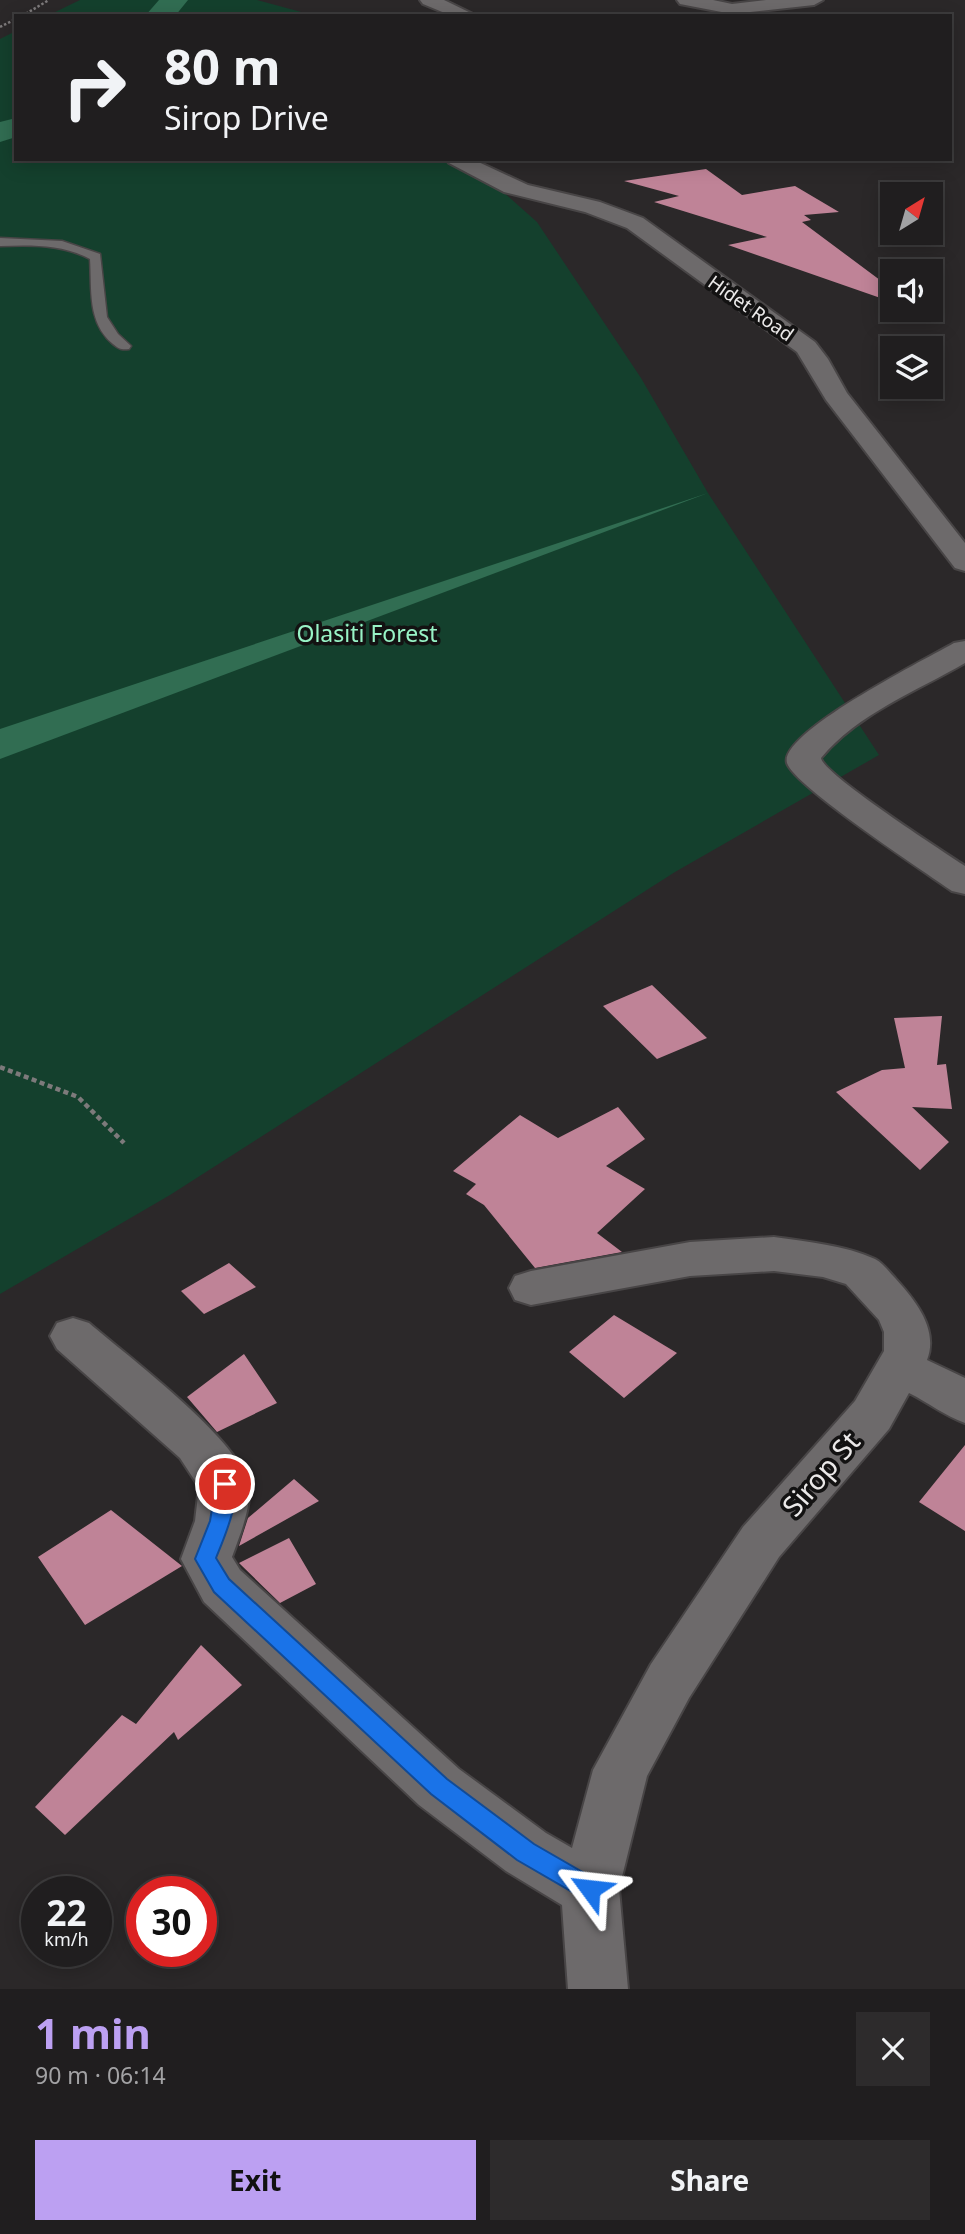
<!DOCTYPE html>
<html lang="en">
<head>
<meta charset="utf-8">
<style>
	body { margin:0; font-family:"Noto Sans",sans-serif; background:#2d2b2c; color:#f1f3f6; height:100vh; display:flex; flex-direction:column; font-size:26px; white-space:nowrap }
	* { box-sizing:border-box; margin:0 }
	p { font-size:23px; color:#a2a2a4 }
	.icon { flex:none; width:38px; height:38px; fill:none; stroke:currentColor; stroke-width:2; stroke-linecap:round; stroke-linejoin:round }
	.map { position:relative; height:1989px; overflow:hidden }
	.sheet { display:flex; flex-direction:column; background:#201e1f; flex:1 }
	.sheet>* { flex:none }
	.hud { position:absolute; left:14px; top:14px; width:938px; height:147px; border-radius:0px; box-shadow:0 4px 18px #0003,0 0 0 2px #3d3c3d; background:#201e1f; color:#f1f3f6; overflow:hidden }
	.needle { width:46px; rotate:37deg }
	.fabs { position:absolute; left:880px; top:182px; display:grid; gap:14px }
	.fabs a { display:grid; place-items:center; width:63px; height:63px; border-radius:0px; background:#201e1f; box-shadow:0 4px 18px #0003,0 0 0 2px #3d3c3d; font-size:35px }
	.speed { position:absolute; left:21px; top:1876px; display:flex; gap:14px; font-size:35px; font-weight:700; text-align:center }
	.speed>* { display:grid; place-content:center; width:91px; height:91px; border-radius:50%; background:#201e1f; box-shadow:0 4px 18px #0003,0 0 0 2px #3d3c3d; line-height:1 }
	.speed small { font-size:18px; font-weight:400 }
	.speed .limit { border:10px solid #d22; background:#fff; color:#111 }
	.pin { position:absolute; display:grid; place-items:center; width:60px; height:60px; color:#fff; margin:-30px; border:4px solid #fff; border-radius:50%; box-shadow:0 2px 7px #0007 }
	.me { position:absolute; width:77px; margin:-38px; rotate:300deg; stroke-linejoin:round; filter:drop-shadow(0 0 5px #0008) }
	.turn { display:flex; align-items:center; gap:24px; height:147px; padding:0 35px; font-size:32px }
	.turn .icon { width:91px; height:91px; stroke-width:2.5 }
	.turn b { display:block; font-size:49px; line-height:60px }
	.round { display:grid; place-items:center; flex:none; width:74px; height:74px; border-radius:0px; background:#2d2b2c }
	.summary { display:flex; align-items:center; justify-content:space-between; height:119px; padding:0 35px }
	h1 { font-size:42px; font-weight:700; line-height:52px; color:#bca0f2 }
	.button { display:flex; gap:14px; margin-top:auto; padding:14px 35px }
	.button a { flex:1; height:80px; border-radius:0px; background:#bca0f2; color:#111; font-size:28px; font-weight:700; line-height:80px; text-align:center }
	.button a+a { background:#2d2b2c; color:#f1f3f6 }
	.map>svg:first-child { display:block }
	.green { fill:#14402d }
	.water { fill:#316d52 }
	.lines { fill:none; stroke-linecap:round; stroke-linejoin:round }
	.river { fill:#316d52; fill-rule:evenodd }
	.building { fill:#bf8397 }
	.lane-casing { stroke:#484546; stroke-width:3 }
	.street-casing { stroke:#484546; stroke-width:4 }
	.path-far1 { stroke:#7d7a7b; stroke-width:2.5; stroke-dasharray:2.5 2; stroke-linecap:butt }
	.path { stroke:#7d7a7b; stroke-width:4.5; stroke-dasharray:5 3.5; stroke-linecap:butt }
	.lane { fill:#6d6a6b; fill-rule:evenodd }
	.street { fill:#6d6a6b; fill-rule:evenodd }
	.route { fill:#1a73e8; stroke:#114b97; stroke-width:2 }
	.labels { text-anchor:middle; stroke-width:7; stroke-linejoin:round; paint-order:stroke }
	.far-street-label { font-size:19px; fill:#ebe9e9; stroke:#131212 }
	.park-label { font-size:23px; fill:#98f3c6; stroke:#131212 }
	.near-street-label { font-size:28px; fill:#ebe9e9; stroke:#131212 }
</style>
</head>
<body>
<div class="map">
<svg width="965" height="1989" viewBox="0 0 965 1989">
	<rect width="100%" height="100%" fill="#2b2829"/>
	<path class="green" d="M80,0H257L316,16H47Z
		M16,31V159H466L537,222L641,378L708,493L879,755L675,872L170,1195L0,1294V39Z"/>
	<path class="water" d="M708,493L0,759V729Z"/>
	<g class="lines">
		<path class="river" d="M159,0H188L175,16H145Z
			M16,118V137L0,142V122Z"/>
	</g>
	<path class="building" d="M706,169L742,195L795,186L839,212L804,215L811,220L802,222L892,289V302L728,245L767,237L654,202L679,196L624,181Z
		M652,985L707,1038L657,1059L603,1006Z
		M942,1016L937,1065L946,1064L952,1109L912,1107L949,1142L920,1170L836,1092L882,1070L905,1068L894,1018Z
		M618,1107L645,1139L606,1166L645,1189L597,1233L622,1252L535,1268L484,1205L466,1194L476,1184L453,1171L520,1115L558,1138Z
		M229,1263L256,1287L204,1314L181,1291Z
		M614,1315L677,1353L624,1398L569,1352Z
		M244,1354L277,1403L217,1432L187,1397Z
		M965,1445V1531L919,1502Z
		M294,1479L319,1501L239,1546L248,1518Z
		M111,1510L182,1566L85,1625L38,1557Z
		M289,1538L316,1584L280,1603L239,1563Z
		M201,1645L242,1685L178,1740L174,1732L65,1835L35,1807L122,1715L136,1724Z"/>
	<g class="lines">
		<defs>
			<path id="lane" d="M0,238L62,241L100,254L107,317L118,334L131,346L129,349C122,350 119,349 113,344C87,323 92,289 90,259C62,244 31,245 0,246Z"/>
			<path id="street" d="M420,0H444L477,16H452L423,4Z
				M677,0H713L732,4L766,0H823L814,5L732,14L680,4Z
				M446,159H472L528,185L600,202L643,218L815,342L828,359L847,393L965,543V571L955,568L826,400L797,352L627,228L585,212L504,192L449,163Z
				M965,641V663C917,691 857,714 821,758C823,774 944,852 965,866V894L952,891C925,872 794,786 787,763C778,733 930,657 954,643Z
				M774,1237C808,1242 844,1245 875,1259C883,1263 889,1272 895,1278C915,1300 939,1329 927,1360L965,1378V1423C945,1416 929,1403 909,1393L889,1429L779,1557L689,1698L647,1776L619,1889L628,1989H568L562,1905L506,1871L419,1805L204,1602L181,1559L195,1521L199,1487L180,1458L57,1349L50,1336L57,1323L73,1318L89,1323C126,1355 239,1439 248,1484C253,1505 239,1537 232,1557L240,1570L459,1769L546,1833L572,1848L593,1770L651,1664L743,1527L855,1401L884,1351V1332L879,1320L846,1284L823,1277L774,1271L690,1276L531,1305L515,1300L509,1288L515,1276L531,1271L690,1242Z"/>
		</defs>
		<use href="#lane" class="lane-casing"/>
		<use href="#street" class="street-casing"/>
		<path class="path-far1" d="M22,16L49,0
			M0,27L16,19"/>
		<path class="path" d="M0,1067L78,1097L124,1143"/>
		<use href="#lane" class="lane"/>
		<use href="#street" class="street"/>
	</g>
	<path class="route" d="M225,1476L232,1478C242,1498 224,1538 216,1558L229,1579L447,1779L534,1844L598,1881L602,1889L598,1897L590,1901L581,1897L517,1860L431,1794L214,1592L195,1559L210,1521L217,1478Z"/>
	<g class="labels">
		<g class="far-street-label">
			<text transform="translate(751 308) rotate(35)" y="7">Hidet Road</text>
		</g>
		<g class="park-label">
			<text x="367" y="642">Olasiti Forest</text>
		</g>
		<g class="near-street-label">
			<text transform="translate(821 1474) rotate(-49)" y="10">Sirop St</text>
		</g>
	</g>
</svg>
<div class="fabs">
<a><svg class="needle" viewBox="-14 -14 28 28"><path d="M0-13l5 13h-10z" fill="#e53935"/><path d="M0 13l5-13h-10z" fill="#a2a2a4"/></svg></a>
<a><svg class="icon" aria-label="sound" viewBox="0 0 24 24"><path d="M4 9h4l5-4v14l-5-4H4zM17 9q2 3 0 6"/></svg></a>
<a><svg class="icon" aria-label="layers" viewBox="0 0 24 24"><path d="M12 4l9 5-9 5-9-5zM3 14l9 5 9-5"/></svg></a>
</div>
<div class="speed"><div>22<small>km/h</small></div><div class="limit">30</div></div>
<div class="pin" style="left:225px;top:1484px;background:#d93025"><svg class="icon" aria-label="arrive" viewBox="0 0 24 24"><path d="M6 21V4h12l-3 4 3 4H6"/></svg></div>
<svg class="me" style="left:590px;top:1889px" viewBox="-20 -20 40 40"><path d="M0-17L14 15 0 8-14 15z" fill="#1a73e8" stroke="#fff" stroke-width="4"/></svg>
<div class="hud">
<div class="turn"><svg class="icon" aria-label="right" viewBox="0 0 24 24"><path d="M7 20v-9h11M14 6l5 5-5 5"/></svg><div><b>80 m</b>Sirop Drive</div></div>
</div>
</div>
<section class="sheet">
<div class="summary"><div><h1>1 min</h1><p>90 m · 06:14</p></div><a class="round"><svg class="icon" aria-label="close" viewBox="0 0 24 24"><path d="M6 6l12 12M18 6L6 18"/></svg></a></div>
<div class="button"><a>Exit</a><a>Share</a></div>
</section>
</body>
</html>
